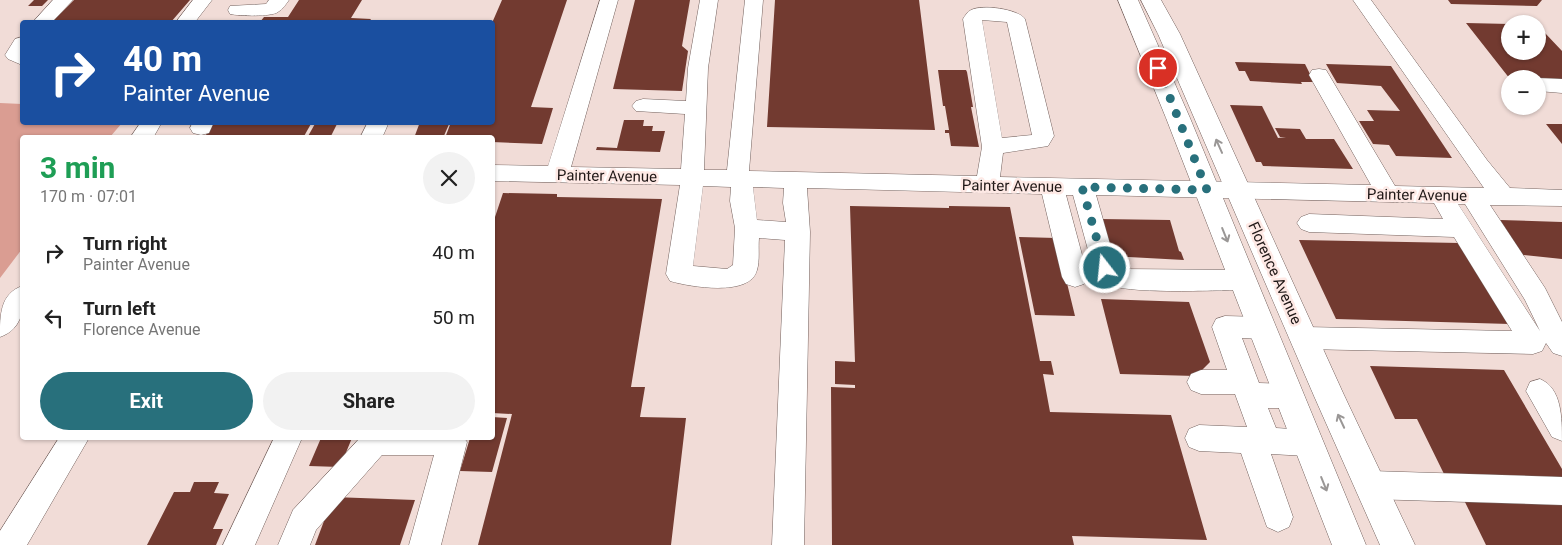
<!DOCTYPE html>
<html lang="en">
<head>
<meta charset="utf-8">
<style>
	body { margin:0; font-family:Roboto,sans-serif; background:#f2f2f2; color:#222; height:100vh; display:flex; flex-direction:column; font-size:19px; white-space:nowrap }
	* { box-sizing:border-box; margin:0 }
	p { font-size:16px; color:#767676 }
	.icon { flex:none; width:28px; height:28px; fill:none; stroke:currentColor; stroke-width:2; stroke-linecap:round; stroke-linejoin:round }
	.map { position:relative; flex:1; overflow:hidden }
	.drawer { position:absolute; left:20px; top:135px; width:475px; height:305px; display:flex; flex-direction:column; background:#fff; border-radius:5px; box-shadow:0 1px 4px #0004 }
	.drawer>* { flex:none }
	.guide { position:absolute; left:20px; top:20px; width:475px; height:105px; border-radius:5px; box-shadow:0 1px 4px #0004; background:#1a4fa0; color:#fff; overflow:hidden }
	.tools { position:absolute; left:1501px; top:15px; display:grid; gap:10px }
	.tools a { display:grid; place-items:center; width:45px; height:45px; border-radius:50%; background:#fff; box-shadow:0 1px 4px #0004; font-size:25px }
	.pin { position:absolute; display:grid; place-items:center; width:42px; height:42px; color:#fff; margin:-21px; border:2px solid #fff; border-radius:50%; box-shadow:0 1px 5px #0007 }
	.me { position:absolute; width:55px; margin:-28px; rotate:344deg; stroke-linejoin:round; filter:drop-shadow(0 0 4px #0008) }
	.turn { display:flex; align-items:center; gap:18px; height:105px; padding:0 20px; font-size:22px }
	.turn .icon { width:65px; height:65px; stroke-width:2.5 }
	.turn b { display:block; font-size:35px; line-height:42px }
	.round { display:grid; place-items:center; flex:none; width:52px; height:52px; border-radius:26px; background:#f2f2f2 }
	.head { display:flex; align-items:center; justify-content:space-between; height:85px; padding:0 20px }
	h1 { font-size:30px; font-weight:700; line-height:38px; color:#1e9e55 }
	.action { display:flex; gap:10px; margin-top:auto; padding:10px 20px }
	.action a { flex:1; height:58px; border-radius:30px; background:#28707c; color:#fff; font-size:20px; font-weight:700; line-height:58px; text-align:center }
	.action a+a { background:#f2f2f2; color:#222 }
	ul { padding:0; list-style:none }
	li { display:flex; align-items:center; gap:15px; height:65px; padding:0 20px }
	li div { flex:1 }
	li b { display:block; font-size:19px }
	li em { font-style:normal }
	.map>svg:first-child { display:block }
	.green { fill:#da9d92 }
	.building { fill:#723a30 }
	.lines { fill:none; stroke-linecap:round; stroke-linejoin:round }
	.minor-casing { stroke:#73615d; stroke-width:1 }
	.major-casing { stroke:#73615d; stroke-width:1 }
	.minor { fill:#fff; fill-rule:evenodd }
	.major { fill:#fff; fill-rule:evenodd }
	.oneway { stroke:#9a9796 }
	.route { stroke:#28707c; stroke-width:9; stroke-dasharray:0 16.2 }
	.labels { text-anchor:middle; stroke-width:5; stroke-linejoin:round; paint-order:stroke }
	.street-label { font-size:15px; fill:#1f1716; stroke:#fee9e5 }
</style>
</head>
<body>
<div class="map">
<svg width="1562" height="545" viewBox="0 0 1562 545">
	<rect width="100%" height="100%" fill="#f1dcd7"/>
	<path class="green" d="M0,103L22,104V122L122,123L110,137L22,138V249L0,278Z"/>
	<path class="building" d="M34,0H48L42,6H28Z
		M74,0H190L171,22H52Z
		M299,0H362L351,18L371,19L369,22H260L264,17H288Z
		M502,0H567L531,107L553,108L542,144L492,142V138H445L451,122H492V23Z
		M635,0H690L682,46L688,51L682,91L613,89Z
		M775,0H919L935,130L767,127Z
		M1448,0H1542L1537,6L1451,4Z
		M1466,23L1510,24V51H1538V33H1545L1562,51V80L1510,79Z
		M1235,62L1305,64L1314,82H1301L1302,84L1250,81L1245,71H1239Z
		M1326,64L1391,66L1452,158L1396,156L1389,145L1373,144L1359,121H1374L1367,110L1400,111L1381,86L1337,83Z
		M938,70H966L967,72L973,107H971L979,147L951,146L949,133H945V130H949L945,106H943Z
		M1230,105L1262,106L1278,138L1286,137H1280L1275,128L1300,129L1306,139H1334L1353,169L1263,166L1261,162H1256Z
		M624,120H644L643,126H653L652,131H665L660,152L596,150L597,147L617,148Z
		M214,122H312L303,138H204Z
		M316,122H338L330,138H307Z
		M420,122H450L443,138H414Z
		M1546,124H1562V144Z
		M503,193L557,194V197L662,199L631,387H645L640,417L686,418L671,545H478L512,414L492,413V226Z
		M850,206L949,208V206L1010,207L1040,361H1051L1054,375L1043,374L1050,412L1171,415L1207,540L1072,536L1074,545H832L831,387L855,388V385L835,384V361L855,362Z
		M1100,219L1170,220L1179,251L1181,252L1184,260L1110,256Z
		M1500,220L1562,222V259L1523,255Z
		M1019,237L1056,238L1075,316L1035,315Z
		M1299,240L1460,243L1510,324L1336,319Z
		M1101,299L1189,302L1210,362L1196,376L1120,374Z
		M1370,366L1504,370L1562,469V480L1445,476L1417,419H1395Z
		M492,417L507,418L492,472L460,471L470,438H492Z
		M321,438H352L340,467L309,466Z
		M194,482H219L214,493L229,494L213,529H223L216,545H147L174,492H190Z
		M333,497L415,500L400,545H315Z
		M1464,500L1562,503V545H1486Z"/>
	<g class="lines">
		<defs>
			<path id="minor" d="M53,0H73L52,22H33Z
				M193,0H212L195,22H176Z
				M269,0H289C286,4 283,9 278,12C271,17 240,16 230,14L228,10L230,6L266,4Z
				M600,0H618L571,167L681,169L685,114L636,111L632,106L636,101L643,99L686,101L688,68L700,0H718L708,68L704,170H727L745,0H763L749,171L977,176L982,147L963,19C965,16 967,12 971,10C982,4 1018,9 1025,19L1054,136L1048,146L1003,153L1000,177L1371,185L1309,75L1312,70L1319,69L1326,70L1329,75L1395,186L1484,188L1353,0H1371L1487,160L1510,188L1562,190V206L1490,205L1545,288L1562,322V356L1553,353L1546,343L1542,351L1533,354L1304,349L1295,346L1291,338L1295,330L1304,327L1512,331L1454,237L1309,232L1301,229L1297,223L1301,217L1309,214L1443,219L1434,203L1096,195L1116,265L1121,269L1243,270L1252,273L1256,280L1252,287L1243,290C1215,290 1125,295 1104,283C1098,280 1096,274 1093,268L1073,195H1066L1088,277L1084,284L1075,287L1066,284L1062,277L1042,194L807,188L810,232L804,545H772L785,240L759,238C758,248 760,260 757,270C751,297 690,287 670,281L666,274L680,185L492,181V165L548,166ZM982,20L1007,22L1032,135L1002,138ZM703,186L731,187L730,201L735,228L733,265L727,269L693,266ZM753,187L784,188L783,203L786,222L757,220ZM1458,204H1465L1525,300L1540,331Z
				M22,37V65L8,59L5,55L15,39Z
				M1538,78L1562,79V93L1538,91Z
				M141,122H162L153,138H130Z
				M193,122H214L209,133L201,135L193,133L190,128Z
				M368,122H389L382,138H360Z
				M22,286C25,307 23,329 0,337C0,315 0,294 22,286Z
				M1225,316L1262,317L1271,320L1275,328L1271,336L1262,339L1242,338L1259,383L1289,384L1299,387L1303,396L1299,405L1289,408H1268L1276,428L1307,430L1317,434L1322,443L1317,452L1307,456L1271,454L1293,517L1289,527L1278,532L1267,527L1241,453L1199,451L1189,447L1185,438L1189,429L1199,425L1247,427L1235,394H1201L1191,390L1187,382L1191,374L1201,370H1227L1212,327L1216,319Z
				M1540,379C1562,388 1562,418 1562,441L1552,437L1526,391L1530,382Z
				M59,438H89L27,545H0V531Z
				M274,438H302L255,545H223Z
				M360,438H464L467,442L441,545H409L434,455H382L316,530L310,545H278L293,510Z
				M1371,471L1562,477V505L1371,499L1360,495L1356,485L1360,475Z"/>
			<path id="major" d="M1118,0H1138L1190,118L1366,545H1332L1166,118Z
				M1141,0H1161L1180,34L1344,395L1415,545H1380L1314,396L1158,34Z"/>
		</defs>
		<use href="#minor" class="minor-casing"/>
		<use href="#major" class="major-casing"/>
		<use href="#minor" class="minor"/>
		<use href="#major" class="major"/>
	</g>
	<defs><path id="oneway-shaft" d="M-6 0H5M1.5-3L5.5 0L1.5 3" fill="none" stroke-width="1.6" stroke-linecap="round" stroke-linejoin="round" transform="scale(1.25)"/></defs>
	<g class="oneway">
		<use href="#oneway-shaft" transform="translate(1219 146) rotate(-114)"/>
		<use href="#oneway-shaft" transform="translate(1225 235) rotate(68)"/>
		<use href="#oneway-shaft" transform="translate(1341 421) rotate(-115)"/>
		<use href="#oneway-shaft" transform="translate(1324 484) rotate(68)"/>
	</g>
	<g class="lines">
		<path class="route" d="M1105,268L1082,187L1207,190L1158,68"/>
	</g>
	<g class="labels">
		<g class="street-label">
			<text transform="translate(607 176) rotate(1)" y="5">Painter Avenue</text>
			<text transform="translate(1012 186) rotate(1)" y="5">Painter Avenue</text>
			<text transform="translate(1417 195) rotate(1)" y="5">Painter Avenue</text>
			<text transform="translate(1275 273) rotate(66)" y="5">Florence Avenue</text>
		</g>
	</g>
</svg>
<div class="tools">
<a>+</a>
<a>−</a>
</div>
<div class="pin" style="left:1158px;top:68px;background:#d93025"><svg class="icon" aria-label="arrive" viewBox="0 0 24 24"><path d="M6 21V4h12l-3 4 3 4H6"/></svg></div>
<svg class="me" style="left:1105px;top:268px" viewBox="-20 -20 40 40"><circle r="17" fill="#28707c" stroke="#fff" stroke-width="3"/><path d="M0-11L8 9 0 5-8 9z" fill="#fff"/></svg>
<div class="guide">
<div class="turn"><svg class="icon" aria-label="right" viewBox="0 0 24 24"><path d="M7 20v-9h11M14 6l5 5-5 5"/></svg><div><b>40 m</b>Painter Avenue</div></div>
</div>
<section class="drawer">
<div class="head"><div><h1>3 min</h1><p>170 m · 07:01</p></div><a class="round"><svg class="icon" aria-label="close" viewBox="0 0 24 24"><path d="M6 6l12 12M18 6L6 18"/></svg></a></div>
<ul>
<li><svg class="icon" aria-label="right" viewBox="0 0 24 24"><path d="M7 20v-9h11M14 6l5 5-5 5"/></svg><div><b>Turn right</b><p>Painter Avenue</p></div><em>40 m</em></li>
<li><svg class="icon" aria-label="left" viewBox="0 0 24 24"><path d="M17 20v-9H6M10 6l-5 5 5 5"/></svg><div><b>Turn left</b><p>Florence Avenue</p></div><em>50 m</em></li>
</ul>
<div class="action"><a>Exit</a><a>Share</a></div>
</section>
</div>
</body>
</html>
